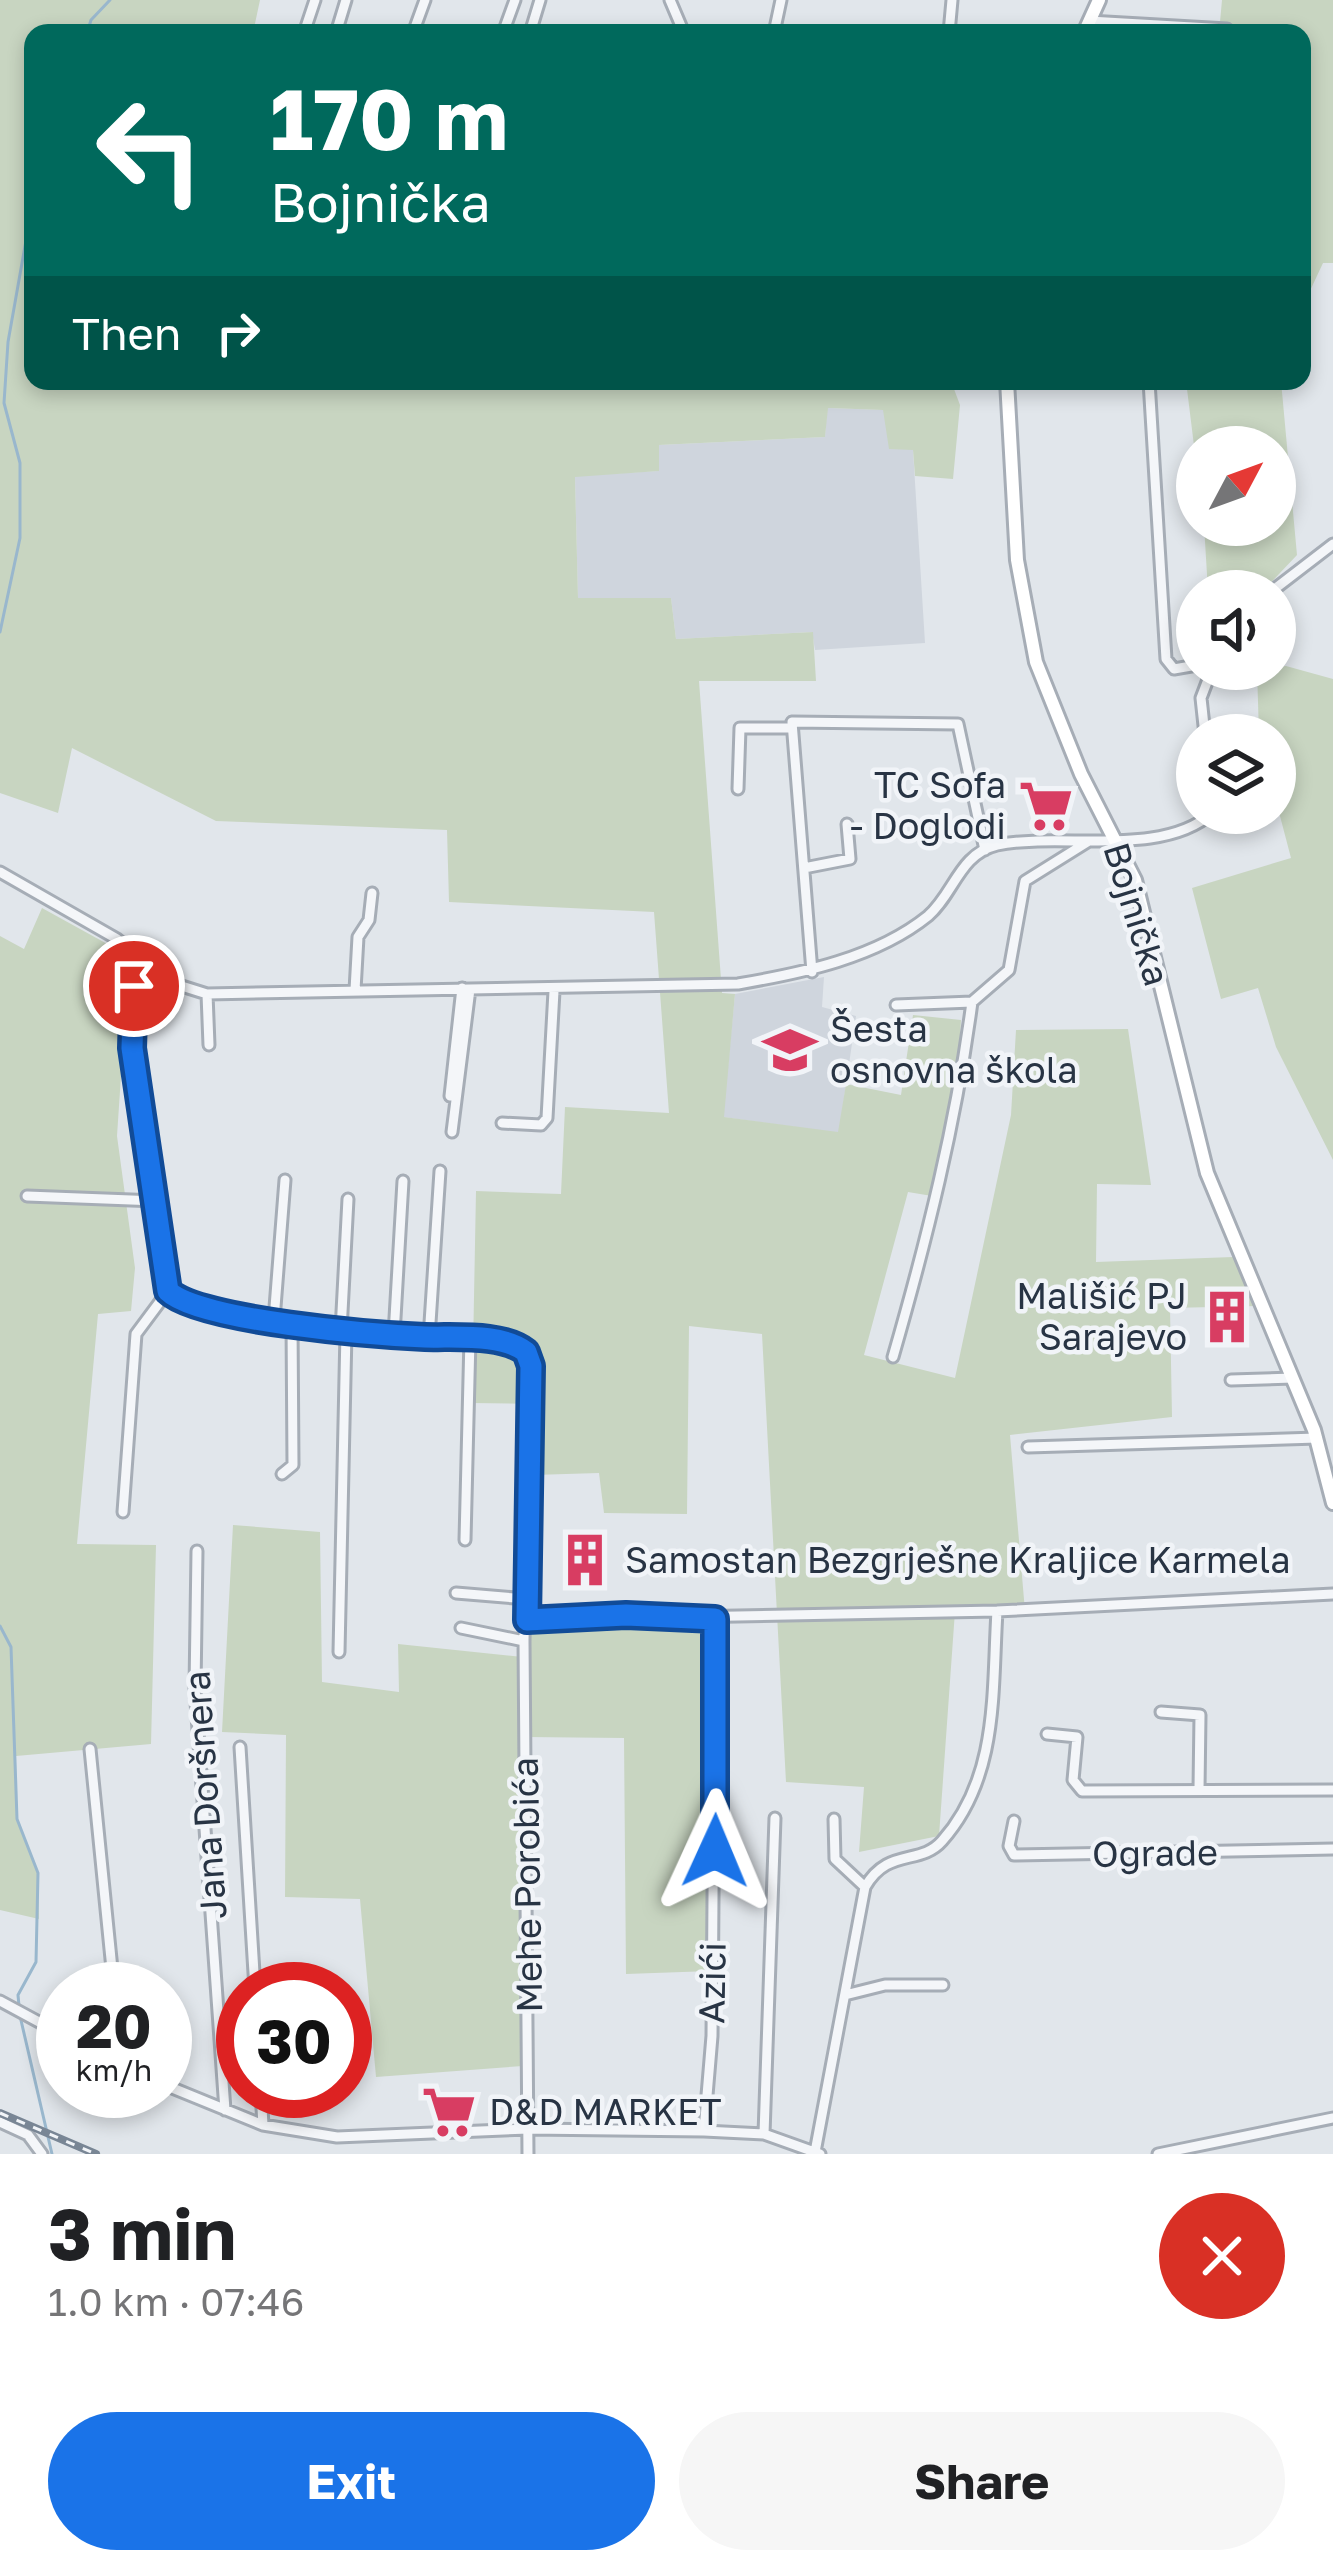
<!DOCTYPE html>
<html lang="en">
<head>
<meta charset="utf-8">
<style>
	body { margin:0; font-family:"Golos Text",sans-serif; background:#f6f6f6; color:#202124; height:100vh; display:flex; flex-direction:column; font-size:45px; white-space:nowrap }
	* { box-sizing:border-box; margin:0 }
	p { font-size:39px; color:#757577 }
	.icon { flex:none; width:66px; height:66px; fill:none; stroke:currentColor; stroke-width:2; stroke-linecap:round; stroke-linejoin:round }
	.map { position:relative; height:2154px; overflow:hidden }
	.sheet { display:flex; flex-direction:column; background:#fff; flex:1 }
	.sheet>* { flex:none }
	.guide { position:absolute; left:24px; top:24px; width:1287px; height:366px; border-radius:24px; box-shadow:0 6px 18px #0003; background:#00695c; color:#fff; overflow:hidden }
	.needle { width:78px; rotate:49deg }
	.buttons { position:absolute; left:1176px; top:426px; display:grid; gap:24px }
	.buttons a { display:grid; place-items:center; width:120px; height:120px; border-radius:50%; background:#fff; box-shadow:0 6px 18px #0003; font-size:60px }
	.speed { position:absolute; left:36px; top:1962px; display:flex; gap:24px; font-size:60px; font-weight:700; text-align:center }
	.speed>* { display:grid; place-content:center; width:156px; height:156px; border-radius:50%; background:#fff; box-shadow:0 6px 18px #0003; line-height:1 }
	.speed small { font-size:30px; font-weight:400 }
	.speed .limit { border:18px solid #d22; background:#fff; color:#111 }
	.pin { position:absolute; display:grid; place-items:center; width:102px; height:102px; color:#fff; margin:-51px; border:6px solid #fff; border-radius:50%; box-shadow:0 3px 12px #0007 }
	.me { position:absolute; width:132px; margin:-66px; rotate:1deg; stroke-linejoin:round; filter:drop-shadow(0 0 9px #0008) }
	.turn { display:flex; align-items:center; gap:42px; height:252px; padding:0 48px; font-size:54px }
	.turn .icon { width:156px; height:156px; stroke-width:2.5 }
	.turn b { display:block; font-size:84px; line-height:102px }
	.then { display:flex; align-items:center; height:114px; padding:0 48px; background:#0003; gap:24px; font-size:45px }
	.round { display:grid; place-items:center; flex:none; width:126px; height:126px; border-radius:63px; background:#f6f6f6 }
	.overview { display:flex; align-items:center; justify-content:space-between; height:204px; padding:0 48px }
	h1 { font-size:72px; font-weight:700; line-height:90px }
	.primary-button { display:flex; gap:24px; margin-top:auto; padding:24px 48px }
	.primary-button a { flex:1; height:138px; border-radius:72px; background:#1a73e8; color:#fff; font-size:48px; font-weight:700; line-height:138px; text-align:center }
	.primary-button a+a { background:#f6f6f6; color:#202124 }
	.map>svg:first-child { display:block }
	.built { fill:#cfd5dd }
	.green { fill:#c8d5c1 }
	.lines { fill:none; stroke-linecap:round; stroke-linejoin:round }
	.stream { stroke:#99b7cd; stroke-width:3 }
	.street-casing { stroke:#a6adb6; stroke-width:15 }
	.secondary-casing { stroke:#a6adb6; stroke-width:18 }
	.street { stroke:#f4f6f9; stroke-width:9 }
	.secondary { stroke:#fff; stroke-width:12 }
	.rail-casing { stroke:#798695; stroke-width:8 }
	.rail { stroke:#f1f4f8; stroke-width:3; stroke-dasharray:9; stroke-linecap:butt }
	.route-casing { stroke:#114b97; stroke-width:30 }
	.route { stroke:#1a73e8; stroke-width:21 }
	.labels { text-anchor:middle; stroke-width:9; stroke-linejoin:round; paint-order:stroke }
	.poi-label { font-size:36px; fill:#283444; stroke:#f1f4f8; text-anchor:start }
	.street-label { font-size:36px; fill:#283444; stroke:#f1f4f8 }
</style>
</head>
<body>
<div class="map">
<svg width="1333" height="2154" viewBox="0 0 1333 2154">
	<rect width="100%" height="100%" fill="#e1e6eb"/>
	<path class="built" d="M827,408L883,410L913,450L925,643L815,650L812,632L676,639L671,598H578L575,476L658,471L659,445L825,437Z
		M824,977L822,1007L856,1016L839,1133L723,1117L735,994Z"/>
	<path class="green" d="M0,0H260L253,33H33V381H951L960,405L953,479L915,476L913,450L889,449L883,410L828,408L825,437L659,445V471L575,477L578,598H671L676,639L813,632L816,681H699L722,993L735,994L724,1117L838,1132L846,1084L901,1095L913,1015L961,1020L957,1089L932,1196L908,1192L864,1355L955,1378L1011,1115L1016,1030L1128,1029L1151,1185L1097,1184L1096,1262L1233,1257L1257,1306L1170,1308L1172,1417L1010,1435L1025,1611H955L939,1836L859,1852L864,1787L786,1782L762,1334L689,1326L687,1514L604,1513L599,1473L533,1475L536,1404L472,1403L476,1191L561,1194L565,1107L669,1113L654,912L449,902L447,830L216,821L72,748L58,813L0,793Z
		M1222,0H1333V263H1323L1302,308V33H1219Z
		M1186,381H1281L1297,555L1263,591H1208L1204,525H1275V447H1197V470Z
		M1286,666L1333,679V1160L1276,1047L1258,988L1221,999L1192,888L1291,858L1275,797V735H1259L1257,669Z
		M42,908L129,956L117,1136L135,1268L131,1311L98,1314L77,1544L156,1545L151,1744L16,1756L17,1819L38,1873L39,1919L0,1910V936L24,949Z
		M233,1525L320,1532L322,1682L399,1692L398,1644L523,1657L526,1617L706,1614L711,1971L626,1974L624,1738L526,1737L523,2066L376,2077L360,1899L285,1897L286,1735L222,1732Z"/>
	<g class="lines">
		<path class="stream" d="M87,33L91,20L110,0
			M0,632L20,538V463L4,403L8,342L33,201
			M0,1626L11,1647L17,1819L38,1873L36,1962L18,1995L19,2006
			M20,2016L52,2154"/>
		<defs>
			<path id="street" d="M670,0L684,33
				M1089,21L1227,29
				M304,33L315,0
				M336,33L346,0
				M413,33L425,0
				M503,33L515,0
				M530,33L540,0
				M774,33L781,0
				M949,33L952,0
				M1149,381L1166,659L1174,669L1197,665
				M1272,591L1333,544
				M1205,735L1201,698L1212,669
				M738,789L740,728H791
				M804,868L850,859L847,824
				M0,872L117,939L169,982L207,994L738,984C802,973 876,958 928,916C954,894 959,854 997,845C1059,832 1162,858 1212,813
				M150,967L132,995V1048L155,1183L163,1275L172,1296L189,1304L341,1331L513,1344L529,1357L524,1641L528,2154
				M812,972L792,722L958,724L985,850
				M355,990L358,937L369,920L372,893
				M207,994L209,1045
				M896,1005L972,1002
				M450,1096L462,988
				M502,1123L541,1125L547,1118L554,991
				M452,1132L470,989
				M27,1196L157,1201
				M274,1320L285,1180
				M341,1331L348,1199
				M394,1335L403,1181
				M429,1338L440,1171
				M893,1357C927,1239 956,1123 972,1002L1009,970L1025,881L1089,841
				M1231,1380L1293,1378
				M1028,1447L1317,1438
				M282,1474L293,1465L292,1323
				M123,1512L136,1334L168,1291
				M465,1540L470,1338
				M197,1551L195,1688L225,2110
				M456,1593L527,1599
				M527,1620L997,1611L1333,1594
				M461,1628L524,1641
				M339,1652L346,1332
				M1161,1712L1200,1715L1199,1789
				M1047,1734L1077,1737L1073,1780L1082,1791L1333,1790
				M240,1747L255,1989
				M90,1749L114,1989
				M834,1819L835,1859L865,1887
				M1014,1821L1009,1846L1014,1855L1333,1849
				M845,1995L885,1985H943
				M0,2001L63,2035
				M165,2085L263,2125L337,2137L528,2129L704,2131L764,2134L820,2154
				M261,2091L263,2125
				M0,2122L28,2135L42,2154
				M704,2131L712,2036L715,1619
				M764,2134L775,1818
				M815,2152L865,1887C888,1847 920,1866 942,1841C999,1777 992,1692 997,1611
				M1158,2154L1333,2118"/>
			<path id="secondary" d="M1084,33L1099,0
				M1007,381L1017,560L1036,662L1081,774L1135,880L1207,1173L1314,1430L1333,1503"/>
		</defs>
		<use href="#street" class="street-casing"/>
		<use href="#secondary" class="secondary-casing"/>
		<use href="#street" class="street"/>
		<use href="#secondary" class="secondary"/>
		<defs>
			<path id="rail" d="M0,2113L96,2154"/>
		</defs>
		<use href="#rail" class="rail-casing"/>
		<use href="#rail" class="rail"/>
	</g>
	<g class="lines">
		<defs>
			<path id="route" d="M134,986L132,1048L168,1291C198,1321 377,1335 425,1337C455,1338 502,1333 526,1352L531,1366L527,1620L626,1615L715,1619V1851"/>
		</defs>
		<use href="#route" class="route-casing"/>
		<use href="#route" class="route"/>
	</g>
	<defs>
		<symbol id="supermarket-bare" viewBox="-9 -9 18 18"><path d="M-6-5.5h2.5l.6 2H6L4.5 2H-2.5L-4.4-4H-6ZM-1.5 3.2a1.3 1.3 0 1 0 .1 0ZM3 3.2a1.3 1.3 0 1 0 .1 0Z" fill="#d83d62" stroke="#f1f4f8" stroke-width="2.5" paint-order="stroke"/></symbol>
		<symbol id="school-bare" viewBox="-9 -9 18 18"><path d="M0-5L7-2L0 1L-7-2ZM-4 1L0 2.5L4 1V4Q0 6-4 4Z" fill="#d83d62" stroke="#f1f4f8" stroke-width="2.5" paint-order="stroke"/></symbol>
		<symbol id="building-bare" viewBox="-9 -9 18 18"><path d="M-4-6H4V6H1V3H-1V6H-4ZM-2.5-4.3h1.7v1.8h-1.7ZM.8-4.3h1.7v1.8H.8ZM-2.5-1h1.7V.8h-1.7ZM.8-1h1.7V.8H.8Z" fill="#d83d62" stroke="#f1f4f8" stroke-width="2.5" paint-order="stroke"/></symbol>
	</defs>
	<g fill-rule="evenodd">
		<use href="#supermarket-bare" x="1008" y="768" width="76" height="76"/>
		<use href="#school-bare" x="752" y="1012" width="76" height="76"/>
		<use href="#building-bare" x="1189" y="1279" width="76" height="76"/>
		<use href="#building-bare" x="547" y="1522" width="76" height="76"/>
		<use href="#supermarket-bare" x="411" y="2074" width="76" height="76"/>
	</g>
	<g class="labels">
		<g class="poi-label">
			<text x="1006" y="798" text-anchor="end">TC Sofa<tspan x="1006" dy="41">- Doglodi</tspan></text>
			<text x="830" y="1042">Šesta<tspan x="830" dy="41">osnovna škola</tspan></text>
			<text x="1187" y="1309" text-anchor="end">Mališić PJ<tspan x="1187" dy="41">Sarajevo</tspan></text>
			<text x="625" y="1573">Samostan Bezgrješne Kraljice Karmela</text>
			<text x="489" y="2125">D&amp;D MARKET</text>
		</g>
		<g class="street-label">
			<text transform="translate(1137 914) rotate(73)" y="13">Bojnička</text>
			<text transform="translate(205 1795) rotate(-94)" y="13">Jana Doršnera</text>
			<text transform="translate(1155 1853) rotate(-1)" y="13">Ograde</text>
			<text transform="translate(527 1885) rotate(-91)" y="13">Mehe Porobića</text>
			<text transform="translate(712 1983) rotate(-89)" y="13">Azići</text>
		</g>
	</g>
</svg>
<div class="buttons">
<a><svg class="needle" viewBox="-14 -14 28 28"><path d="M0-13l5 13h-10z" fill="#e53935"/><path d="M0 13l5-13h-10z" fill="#757577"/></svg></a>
<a><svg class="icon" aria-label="sound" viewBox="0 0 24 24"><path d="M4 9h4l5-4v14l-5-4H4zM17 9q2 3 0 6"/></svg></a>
<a><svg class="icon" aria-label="layers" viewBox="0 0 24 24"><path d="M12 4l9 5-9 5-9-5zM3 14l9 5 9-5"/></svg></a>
</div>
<div class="speed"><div>20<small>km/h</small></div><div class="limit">30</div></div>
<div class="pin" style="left:134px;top:986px;background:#d93025"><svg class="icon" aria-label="arrive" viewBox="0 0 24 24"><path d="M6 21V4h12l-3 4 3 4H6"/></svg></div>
<svg class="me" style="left:715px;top:1851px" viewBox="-20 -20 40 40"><path d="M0-17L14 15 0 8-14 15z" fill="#1a73e8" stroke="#fff" stroke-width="4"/></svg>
<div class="guide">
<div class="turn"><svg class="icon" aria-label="left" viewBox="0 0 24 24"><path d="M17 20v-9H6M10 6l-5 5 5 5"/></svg><div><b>170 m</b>Bojnička</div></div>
<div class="then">Then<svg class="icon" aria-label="right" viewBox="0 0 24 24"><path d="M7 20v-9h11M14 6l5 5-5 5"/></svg></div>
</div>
</div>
<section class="sheet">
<div class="overview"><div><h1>3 min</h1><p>1.0 km · 07:46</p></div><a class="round" style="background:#d93025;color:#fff"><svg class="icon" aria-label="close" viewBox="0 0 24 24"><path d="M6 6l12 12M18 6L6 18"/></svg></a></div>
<div class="primary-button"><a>Exit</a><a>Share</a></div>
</section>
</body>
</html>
